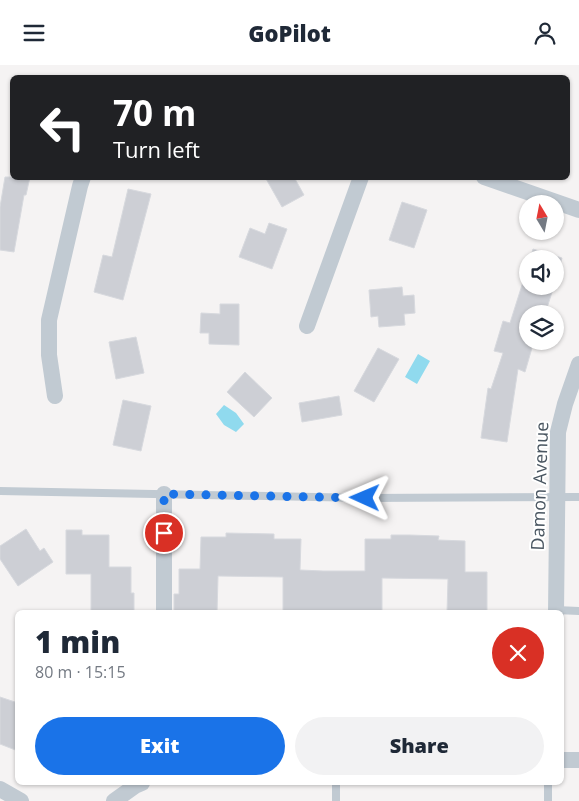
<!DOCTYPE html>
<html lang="en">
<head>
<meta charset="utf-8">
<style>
	body { margin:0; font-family:"Open Sans",sans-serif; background:#f2f2f3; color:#1f2937; height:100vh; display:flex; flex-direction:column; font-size:19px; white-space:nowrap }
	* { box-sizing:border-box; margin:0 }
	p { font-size:16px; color:#747a83 }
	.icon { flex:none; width:28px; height:28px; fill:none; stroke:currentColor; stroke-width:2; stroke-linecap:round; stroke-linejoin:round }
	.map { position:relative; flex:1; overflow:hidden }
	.drawer { position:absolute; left:15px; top:545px; width:549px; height:175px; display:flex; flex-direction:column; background:#fff; border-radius:8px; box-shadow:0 1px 4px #0004 }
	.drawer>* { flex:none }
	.top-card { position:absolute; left:10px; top:10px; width:560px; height:105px; border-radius:8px; box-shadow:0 1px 4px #0004; background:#202124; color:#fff; overflow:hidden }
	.needle { width:32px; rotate:350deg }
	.controls { position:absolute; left:519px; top:130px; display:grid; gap:10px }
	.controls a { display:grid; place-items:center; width:45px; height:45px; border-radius:50%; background:#fff; box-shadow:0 1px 4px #0004; font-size:25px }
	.pin { position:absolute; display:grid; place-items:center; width:42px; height:42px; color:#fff; margin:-21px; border:2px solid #fff; border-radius:50%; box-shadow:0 1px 5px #0007 }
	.me { position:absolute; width:55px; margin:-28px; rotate:271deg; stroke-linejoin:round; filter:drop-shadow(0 0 4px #0008) }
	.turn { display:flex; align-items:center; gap:18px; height:105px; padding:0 20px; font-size:22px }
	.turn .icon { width:65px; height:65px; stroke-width:2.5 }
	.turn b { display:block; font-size:35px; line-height:42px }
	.round { display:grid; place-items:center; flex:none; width:52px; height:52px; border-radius:26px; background:#f2f2f3 }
	.summary { display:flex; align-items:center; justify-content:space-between; height:85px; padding:0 20px }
	h1 { font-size:30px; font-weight:800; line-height:38px }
	.action { display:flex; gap:10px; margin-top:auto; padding:10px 20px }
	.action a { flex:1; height:58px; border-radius:30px; background:#1a73e8; color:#fff; font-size:20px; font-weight:800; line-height:58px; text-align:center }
	.action a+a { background:#f2f2f3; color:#1f2937 }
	header { display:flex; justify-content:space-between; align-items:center; height:65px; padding:0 20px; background:#fff; font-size:22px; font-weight:800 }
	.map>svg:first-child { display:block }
	.water { fill:#90daee }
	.building { fill:#cdcfd5; stroke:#d7d9de }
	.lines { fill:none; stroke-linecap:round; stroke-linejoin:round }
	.service { stroke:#c1cad2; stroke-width:8 }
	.minor { stroke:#c1cad2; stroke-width:16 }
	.route { stroke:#1a73e8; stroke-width:9; stroke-dasharray:0 16.2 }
	.labels { text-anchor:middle; stroke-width:4; stroke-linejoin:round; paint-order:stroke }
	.street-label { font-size:18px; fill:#4a5661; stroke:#fff }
</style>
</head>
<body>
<header><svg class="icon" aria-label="menu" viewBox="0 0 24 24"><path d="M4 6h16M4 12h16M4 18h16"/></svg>GoPilot<svg class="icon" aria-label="person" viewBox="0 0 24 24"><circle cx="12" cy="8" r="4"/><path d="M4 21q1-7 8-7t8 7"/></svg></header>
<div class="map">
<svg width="579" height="736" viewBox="0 0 579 736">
	<rect width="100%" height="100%" fill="#f5f3f3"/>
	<path class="water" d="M418,289L430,296L417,319L405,312Z
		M224,340L236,348L244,359L236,367L224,360L216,349Z"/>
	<path class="building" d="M5,112H30L26,130H24L14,187L0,185V142Z
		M265,112H294L304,130L282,142Z
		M128,124L151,129L123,235L94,227L103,190L112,192Z
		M402,137L427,145L414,183L389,175Z
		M269,158L287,164L272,204L239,192L250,163L265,169Z
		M533,184L562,193L555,216V194H530Z
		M528,201V221H554L545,249H528V276H534L525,307L518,304L507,377L481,373L488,323L491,324L503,288L494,286L503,256L510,258Z
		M402,222L403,231L414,230L415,248L404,249L405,260L379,262L378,251L371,252L369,225Z
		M220,239H239V280L209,279V268H200L201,248L220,249Z
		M136,272L144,308L116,314L109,277Z
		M378,283L399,294L374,337L354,326Z
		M245,307L272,333L254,352L227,327Z
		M339,331L342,350L302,357L299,338Z
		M123,335L151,341L141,386L113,380Z
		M26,464L40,486L44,483L53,497L18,521L0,494V481Z
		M66,465H82V470H109V502H131V528H134V548H91V509H66Z
		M226,468L274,469V474H301L300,505L323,506H365V474H391V470H409L439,471L438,475L465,476V507H487V548H447L448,514L382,513V548H283V512L218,511L217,548H174V529H179V504H200L201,472H226Z
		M0,632L18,638V686L0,679Z"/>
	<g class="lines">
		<path class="service" d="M0,426L365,433L579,432
			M556,545L579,546
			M336,736V718
			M548,736V718"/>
		<path class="minor" d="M484,112L579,145
			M307,261L361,112
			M55,331L49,290V255L80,121L83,112
			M164,548V429
			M556,548L558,367L565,339L579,299
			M561,695H579
			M0,724L21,736
			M114,736L135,721L142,718"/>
	</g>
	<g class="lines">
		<path class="route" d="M164,468V429L365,433"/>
	</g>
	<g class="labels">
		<g class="street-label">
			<text transform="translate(540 421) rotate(-88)" y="6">Damon Avenue</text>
		</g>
	</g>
</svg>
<div class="controls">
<a><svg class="needle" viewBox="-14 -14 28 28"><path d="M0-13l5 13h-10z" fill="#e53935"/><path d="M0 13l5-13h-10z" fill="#747a83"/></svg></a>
<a><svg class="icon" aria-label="sound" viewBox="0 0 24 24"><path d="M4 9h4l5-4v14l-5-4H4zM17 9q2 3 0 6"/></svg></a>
<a><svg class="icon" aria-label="layers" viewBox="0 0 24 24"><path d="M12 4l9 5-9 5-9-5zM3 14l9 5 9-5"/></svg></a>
</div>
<div class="pin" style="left:164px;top:468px;background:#d93025"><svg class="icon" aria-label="arrive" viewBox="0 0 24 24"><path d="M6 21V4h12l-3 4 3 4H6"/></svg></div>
<svg class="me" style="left:365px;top:433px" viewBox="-20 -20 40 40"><path d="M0-17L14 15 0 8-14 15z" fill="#1a73e8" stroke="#fff" stroke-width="4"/></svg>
<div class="top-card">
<div class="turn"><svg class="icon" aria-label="left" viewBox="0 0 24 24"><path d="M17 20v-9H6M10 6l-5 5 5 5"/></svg><div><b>70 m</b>Turn left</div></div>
</div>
<section class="drawer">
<div class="summary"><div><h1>1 min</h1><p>80 m · 15:15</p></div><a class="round" style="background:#d93025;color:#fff"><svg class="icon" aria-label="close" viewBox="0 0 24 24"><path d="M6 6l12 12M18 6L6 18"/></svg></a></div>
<div class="action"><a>Exit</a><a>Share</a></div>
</section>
</div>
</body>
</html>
